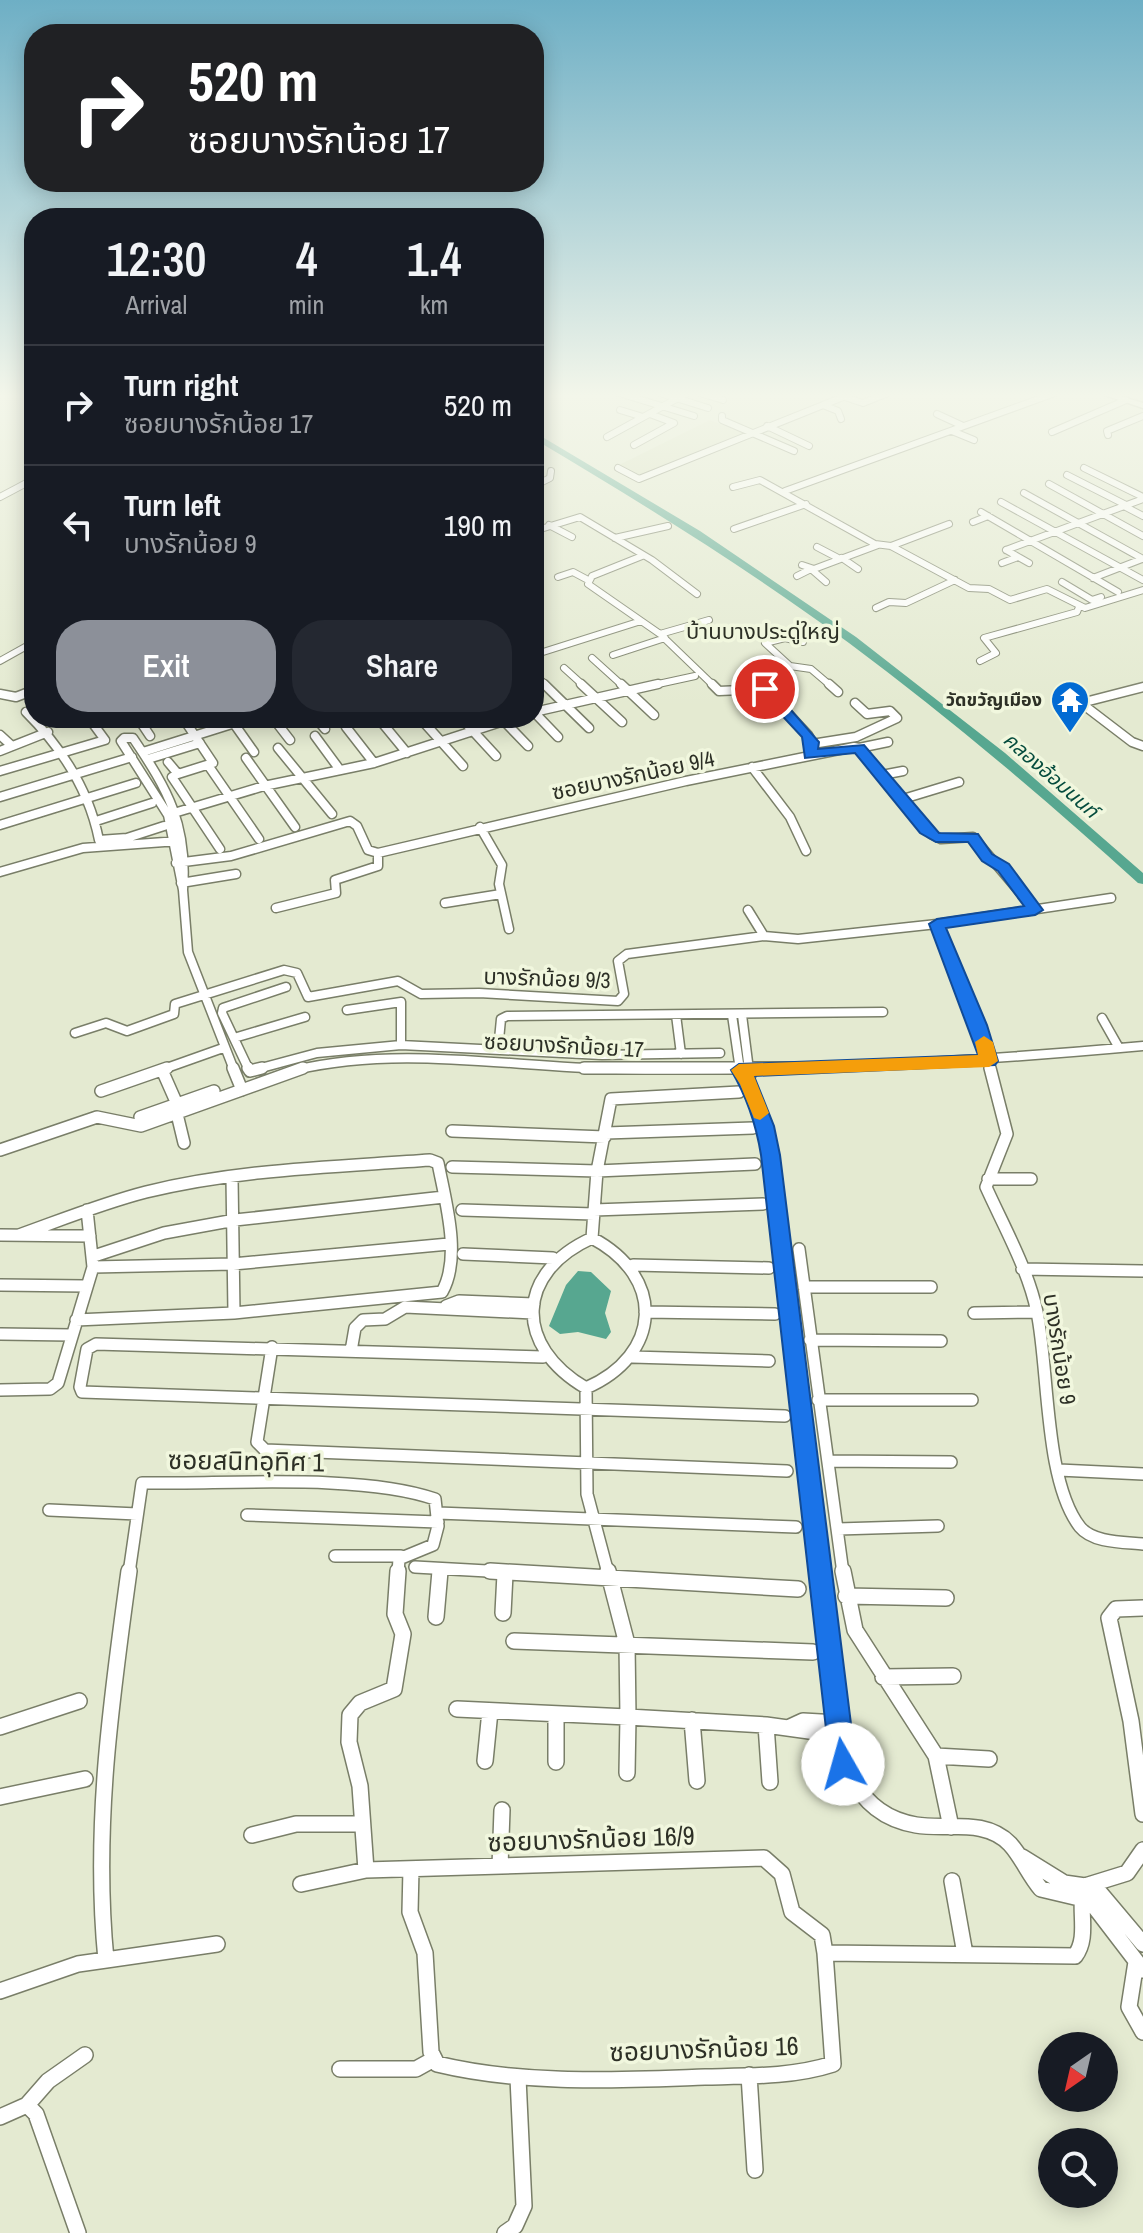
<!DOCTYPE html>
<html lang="en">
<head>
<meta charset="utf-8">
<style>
	body { margin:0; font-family:"Archivo Narrow","Noto Sans Thai",sans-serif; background:#242831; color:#f1f3f6; height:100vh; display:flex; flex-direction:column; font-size:30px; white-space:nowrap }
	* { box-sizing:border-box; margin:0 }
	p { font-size:26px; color:#9ea1a6 }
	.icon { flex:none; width:44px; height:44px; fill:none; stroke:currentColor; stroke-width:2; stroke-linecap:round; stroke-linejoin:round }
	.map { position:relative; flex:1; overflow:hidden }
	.details { position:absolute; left:24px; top:208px; width:520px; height:520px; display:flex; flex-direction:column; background:#171b24; border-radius:32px; box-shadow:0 4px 20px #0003 }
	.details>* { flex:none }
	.hud { position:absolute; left:24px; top:24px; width:520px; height:168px; border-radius:32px; box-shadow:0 4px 20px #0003; background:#202124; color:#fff; overflow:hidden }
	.needle { width:52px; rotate:214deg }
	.buttons { position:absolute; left:1038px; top:2032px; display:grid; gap:16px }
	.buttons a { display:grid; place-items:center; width:80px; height:80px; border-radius:50%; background:#171b24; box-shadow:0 4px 20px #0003; font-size:40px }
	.pin { position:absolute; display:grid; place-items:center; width:68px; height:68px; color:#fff; margin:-34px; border:4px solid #fff; border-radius:50%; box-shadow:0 2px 8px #0007 }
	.me { position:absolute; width:88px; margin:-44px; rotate:353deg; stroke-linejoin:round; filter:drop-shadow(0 0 6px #0008) }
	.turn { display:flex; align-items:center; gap:28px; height:168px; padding:0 32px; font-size:36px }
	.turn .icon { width:104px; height:104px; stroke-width:2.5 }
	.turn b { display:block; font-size:56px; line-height:68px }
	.eta { display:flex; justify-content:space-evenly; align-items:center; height:136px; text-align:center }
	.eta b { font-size:48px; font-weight:600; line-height:56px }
	.primary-button { display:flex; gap:16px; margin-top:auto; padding:16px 32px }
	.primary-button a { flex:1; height:92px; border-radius:32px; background:#8c9099; color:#fff; font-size:32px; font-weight:600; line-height:92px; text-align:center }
	.primary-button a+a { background:#242831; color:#f1f3f6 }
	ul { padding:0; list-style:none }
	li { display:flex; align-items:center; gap:24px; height:120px; padding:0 32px; border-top:2px solid #363941 }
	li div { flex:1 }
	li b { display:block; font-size:30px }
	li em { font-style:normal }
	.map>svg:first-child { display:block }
	.built { fill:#dae1c1 }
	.water { fill:#57a790 }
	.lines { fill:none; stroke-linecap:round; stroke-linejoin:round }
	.river { fill:#57a790; fill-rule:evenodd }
	.street-far3-casing { stroke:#797e68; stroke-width:8 }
	.street-far2-casing { stroke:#797e68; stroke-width:11 }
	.street-far1-casing { stroke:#797e68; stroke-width:14 }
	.street-casing { stroke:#797e68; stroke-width:18 }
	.secondary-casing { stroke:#797e68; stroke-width:3 }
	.street-far3 { stroke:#fff; stroke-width:6 }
	.street-far2 { stroke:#fff; stroke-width:8 }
	.street-far1 { stroke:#fff; stroke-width:11 }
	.street { stroke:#fff; stroke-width:15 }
	.secondary { fill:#fff; fill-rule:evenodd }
	.route { fill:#1a73e8; stroke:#114b97; stroke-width:2 }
	.slow { fill:#f59e0b }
	.labels { text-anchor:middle; stroke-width:7; stroke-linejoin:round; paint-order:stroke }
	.far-poi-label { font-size:18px; font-weight:bold; fill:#2d3026; stroke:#f1f7de; text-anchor:end }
	.far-water-label { font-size:20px; font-style:italic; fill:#054c3d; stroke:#f1f7de }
	.far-quarter-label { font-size:22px; fill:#2d3026; stroke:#f1f7de }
	.street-label { font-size:22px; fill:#2d3026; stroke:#f1f7de }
	.near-street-label { font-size:26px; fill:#2d3026; stroke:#f1f7de }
</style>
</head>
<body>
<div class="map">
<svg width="1143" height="2233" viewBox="0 0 1143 2233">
	<rect width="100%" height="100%" fill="#e4ead1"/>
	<path class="built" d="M710,420L742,433L635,477L615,467Z"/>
	<path class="water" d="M578,1271L591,1272L611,1291L605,1313L611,1332L606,1339L578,1332L560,1334L549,1326L566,1285Z"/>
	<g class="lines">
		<path class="river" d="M534,432L700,531L856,637L1005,753L1143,873V884L1138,883C1045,799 950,718 849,643C748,569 642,503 534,439Z"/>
		<defs>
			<path id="street-far3" d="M619,393L694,416
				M660,393L708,408
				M700,393L723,400
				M845,397L863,403L888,393
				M823,405L838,411L841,419
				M620,410L643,417
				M937,414L963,426
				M722,416V420L794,451
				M767,426L809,446
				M952,431L974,440
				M1052,432L1126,400
				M1108,435L1107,431L1143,416
				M607,437L687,393
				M634,445L674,423L650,414
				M618,468L639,479L853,393
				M1084,468L1143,497
				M1067,475L1126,505
				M1049,484L1143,536
				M534,486L550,478L551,471
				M733,487L760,480L875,544L891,546L969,588L989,589L1010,600L1047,589L1085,608L1143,590
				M785,491L1055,393
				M1024,493L1143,559
				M0,497L34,479
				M1001,502L1143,580
				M1124,506L1143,516
				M981,512L1118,592
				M973,522L988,516
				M549,525L572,537
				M734,529L806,504
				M534,531L580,517L652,560L697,594
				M615,538L668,526
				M891,546L949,524
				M817,547L840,559
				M1006,550L1143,499
				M1006,550L1029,563
				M642,556L592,576L588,584L660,634L714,686
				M842,558L858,569
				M1002,563L1018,557
				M802,565L814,569L878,545
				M797,576L811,569L826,582
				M558,577L573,572L588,580
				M1093,578L1142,559
				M1062,582L1092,600L1101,597
				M876,608L889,602L906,603L955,580
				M660,634L709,620
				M543,652L641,621
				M613,655L665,638
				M592,658L623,686
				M0,661L34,642
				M980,661L996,653L984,638L1077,612L1079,607
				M790,666L811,669L831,686
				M564,668L584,686
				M534,674L547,686
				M649,686L695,676
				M759,686L790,666L765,643L785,638L803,642"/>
			<path id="street-far2" d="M544,684L589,728
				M581,684L622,722
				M621,684L654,715
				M712,684L719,691L765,689L808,735L812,742L810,755
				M829,684L838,692
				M758,687L762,684
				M0,694L16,697L34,690
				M1081,703L1132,742L1143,746
				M1081,703L1143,687
				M26,712C62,748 89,790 99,840L127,838L164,826
				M534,712L658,684
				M534,712L558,737
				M138,718L150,736
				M230,718L254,752
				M273,718L290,740
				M316,718L325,729
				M420,718L463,766
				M461,718L496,756
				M379,719L407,753
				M502,719L528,746
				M141,723L160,718
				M346,727L374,763
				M0,735L12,746
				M315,736L340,770
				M124,738H133C168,790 188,825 183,890L168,815L121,741Z
				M812,744L856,737L897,718L890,711L867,714L855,703
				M278,748L332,814
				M859,748L888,742
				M0,751L48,732
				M143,752L251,718
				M246,758L295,827
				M148,759L200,743
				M168,762L178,774L213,763L183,718
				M752,767L790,817L806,851
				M210,768L259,839
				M0,771L105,740L94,725
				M882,775L903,771
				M172,777L220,849
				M0,797L132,757
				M903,799L959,782
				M174,813L264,786L374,763L513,718
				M96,821L152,803
				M0,825L136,783
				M480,827L502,865L499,884L509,929
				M176,863L231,856L350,821L357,826L368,850L378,853L686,781L854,747L859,748L931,834L941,839L973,837L1035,910
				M0,872L83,848L178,841
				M181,883L236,874
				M183,890L188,952L234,1070
				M445,903L501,894
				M276,908L336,893L335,880L378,866V853
				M748,910L764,936
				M937,924L982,1034L991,1070
				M347,1010L401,1002V1045
				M676,1015L681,1054
				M732,1015L740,1070
				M742,1015L749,1070
				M1102,1018L1119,1048
				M75,1033L106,1023L127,1031L174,1014L175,1004L284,970L297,973L308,997L398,981L421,994L479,993L618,1001L624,994L618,961L627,954L764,936L798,939L937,924L1111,898
				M234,1038L305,1017
				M498,1050L501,1019L507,1016L883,1012
				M161,1070L223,1048
				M249,1070L222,1013L223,1008L286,987
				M254,1070L317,1053L401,1045L602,1055L720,1053
				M295,1070C400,1045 509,1067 615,1069C792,1072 968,1062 1143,1046"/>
			<path id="street-far1" d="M233,1068L242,1090
				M248,1068L250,1071L262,1068
				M584,1068H796
				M739,1068L759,1112L771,1155L819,1573
				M749,1068L750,1075
				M990,1068L1007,1134L986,1187C1004,1227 1028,1269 1037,1312C1049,1369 1044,1481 1080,1527C1093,1543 1124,1542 1143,1544
				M162,1070L177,1104
				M101,1091L167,1068
				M177,1114L184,1143
				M140,1117L214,1091
				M452,1131L605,1137
				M606,1133L753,1128
				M0,1150L97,1117L141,1126L303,1068
				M452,1167L597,1171L755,1164
				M232,1178L234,1313
				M988,1179H1031
				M462,1210L594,1214
				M594,1210L763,1204
				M0,1235L90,1236
				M19,1235C61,1220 103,1203 146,1192C239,1169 335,1167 430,1160L438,1163C445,1200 462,1257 442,1292L234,1313L76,1320
				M592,1238C666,1277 662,1355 586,1388C514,1346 515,1273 592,1238Z
				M592,1238L597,1171L611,1099L739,1092
				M799,1249L843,1573
				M463,1254L553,1258
				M94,1256L164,1233L235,1220L444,1197
				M633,1265L769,1268
				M93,1267L233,1264L449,1244
				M1022,1269L1143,1271
				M0,1285L85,1286
				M804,1287H931
				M446,1306L459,1301L534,1304
				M645,1312L775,1314
				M974,1313L1037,1312
				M0,1334L71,1335
				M810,1340L941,1341
				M272,1347L257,1442L265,1450L787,1471
				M351,1351L355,1328L363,1320L385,1319L405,1307L533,1313
				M543,1357L96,1344L87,1349L80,1387L82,1392L785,1416
				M632,1357L769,1361
				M586,1388L587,1494L608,1573
				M0,1390L50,1389L58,1383L93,1267L87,1210
				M818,1400H972
				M828,1461L951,1462
				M1059,1470L1143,1474
				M49,1510L137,1514
				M438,1513L796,1527
				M247,1515L438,1522
				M838,1529L938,1526
				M335,1556H401
				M415,1567L525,1573
				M129,1573L142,1483H166C241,1483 366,1475 435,1499L438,1526L433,1545L399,1559L398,1573
				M440,1573V1569"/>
			<path id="street" d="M490,1571L798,1589
				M608,1571L627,1644L628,1717L766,1725L838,1735
				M819,1571C823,1606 827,1640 831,1675C838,1737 841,1812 916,1825C947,1830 985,1818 1010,1844C1022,1857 1029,1875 1041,1889L1079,1898L1094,1906L1143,1970
				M843,1571L855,1630L936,1756L951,1827
				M846,1596L946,1598
				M1143,1608L1116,1609L1109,1618L1131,1721L1143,1814
				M503,1613L505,1574
				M436,1617L440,1571
				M514,1641L813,1652
				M883,1677L953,1676
				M457,1709L628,1717L627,1773
				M556,1715V1762
				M692,1720L697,1781
				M766,1725L770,1782
				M0,1727L79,1701
				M790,1727L803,1721L838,1723
				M936,1756L989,1759
				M485,1761L490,1711
				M0,1797L85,1779
				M252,1835L296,1824H361
				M1022,1857L1064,1883L1085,1886L1101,1894L1143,1944
				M500,1866L502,1810
				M411,1869L410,1912L425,1953L431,2052L437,2064C524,2085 616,2080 705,2077C748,2076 793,2077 833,2064L825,1953L1075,1956C1090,1936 1077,1909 1085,1886L1127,1873L1143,1850
				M366,1870L360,1786L349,1742L350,1715L360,1703L394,1689L403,1634L395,1614L398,1571
				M952,1881L965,1954
				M301,1884L366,1870L764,1858L782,1874L792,1912L822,1935L825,1953
				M106,1960L217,1944
				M1136,1962L1129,2007L1143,2032
				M0,1991L78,1964L106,1960C93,1829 111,1701 129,1571
				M340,2069H416L434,2059
				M749,2075L755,2170
				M27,2105L48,2081L85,2055
				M0,2117L27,2105L36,2114L78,2233
				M505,2233L515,2226L524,2206L518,2078"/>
			<path id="secondary" d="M1099,393H1111L1143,403V408Z"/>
		</defs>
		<use href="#street-far3" class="street-far3-casing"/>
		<use href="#street-far2" class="street-far2-casing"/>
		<use href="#street-far1" class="street-far1-casing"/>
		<use href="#street" class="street-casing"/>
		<use href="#secondary" class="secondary-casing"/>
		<use href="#street-far3" class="street-far3"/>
		<use href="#street-far2" class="street-far2"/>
		<use href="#street-far1" class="street-far1"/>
		<use href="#street" class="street"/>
		<use href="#secondary" class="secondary"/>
	</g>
	<linearGradient id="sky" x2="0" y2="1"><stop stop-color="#6eafc5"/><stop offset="0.56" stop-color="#f3f6ea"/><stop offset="1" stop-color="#f3f6ea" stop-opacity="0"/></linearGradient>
	<rect width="1143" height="706" fill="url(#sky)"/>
	<path class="route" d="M760,686H770L819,742L818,749L864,745L939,833L978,834L992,854L1009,864L1043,910L1035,915L946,928L987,1025L998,1061L995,1065L754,1076L774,1126L780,1155L856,1764L852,1773L843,1777L834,1773L830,1764L761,1155C756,1124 747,1097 731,1070L739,1064L978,1055L929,924L937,919L1024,906L998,871L982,861L968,842H936L920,833L855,753L805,758L802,737L760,692Z"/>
	<path class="slow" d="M984,1036L993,1042L998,1061L989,1067L754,1076L769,1113L760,1120L754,1118L740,1084L731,1070L739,1064L978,1055L975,1042Z"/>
	<defs>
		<symbol id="temple-pin" viewBox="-11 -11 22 30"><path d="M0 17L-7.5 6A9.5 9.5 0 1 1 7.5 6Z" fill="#026bd3" stroke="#f1f7de"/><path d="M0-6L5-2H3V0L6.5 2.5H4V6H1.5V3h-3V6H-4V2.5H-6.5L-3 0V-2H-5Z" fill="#fff"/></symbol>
	</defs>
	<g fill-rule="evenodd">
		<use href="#temple-pin" x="1048" y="678" width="44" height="60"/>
	</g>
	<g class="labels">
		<g class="far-poi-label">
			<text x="1042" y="706">วัดขวัญเมือง</text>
		</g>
		<g class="far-water-label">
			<text transform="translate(1051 775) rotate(41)" y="7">คลองอ้อมนนท์</text>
		</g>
		<g class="far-quarter-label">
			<text x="763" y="639">บ้านบางประดู่ใหญ่</text>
		</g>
		<g class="street-label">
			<text transform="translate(633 775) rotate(-12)" y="8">ซอยบางรักน้อย 9/4</text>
			<text transform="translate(547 978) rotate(2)" y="8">บางรักน้อย 9/3</text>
			<text transform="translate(564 1045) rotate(3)" y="8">ซอยบางรักน้อย 17</text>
			<text transform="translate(1060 1349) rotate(81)" y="8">บางรักน้อย 9</text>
		</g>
		<g class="near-street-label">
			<text transform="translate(246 1461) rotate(1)" y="9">ซอยสนิทอุทิศ 1</text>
			<text transform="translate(591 1839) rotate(-2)" y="9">ซอยบางรักน้อย 16/9</text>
			<text transform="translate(704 2049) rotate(-2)" y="9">ซอยบางรักน้อย 16</text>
		</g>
	</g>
</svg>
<div class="buttons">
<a><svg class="needle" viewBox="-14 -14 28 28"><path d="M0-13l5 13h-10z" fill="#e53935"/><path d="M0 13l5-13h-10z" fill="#9ea1a6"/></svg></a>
<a><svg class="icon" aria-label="search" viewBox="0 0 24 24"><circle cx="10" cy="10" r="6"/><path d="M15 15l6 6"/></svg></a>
</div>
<div class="pin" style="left:765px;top:689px;background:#d93025"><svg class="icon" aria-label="arrive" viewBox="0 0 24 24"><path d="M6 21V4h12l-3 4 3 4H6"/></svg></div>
<svg class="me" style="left:843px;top:1764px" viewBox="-20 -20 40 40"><circle r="19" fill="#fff"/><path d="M0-13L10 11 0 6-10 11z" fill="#1a73e8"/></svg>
<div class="hud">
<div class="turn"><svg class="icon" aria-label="right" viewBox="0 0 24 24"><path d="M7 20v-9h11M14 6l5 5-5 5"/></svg><div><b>520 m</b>ซอยบางรักน้อย 17</div></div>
</div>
<section class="details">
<div class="eta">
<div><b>12:30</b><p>Arrival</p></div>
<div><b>4</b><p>min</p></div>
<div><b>1.4</b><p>km</p></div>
</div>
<ul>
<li><svg class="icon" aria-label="right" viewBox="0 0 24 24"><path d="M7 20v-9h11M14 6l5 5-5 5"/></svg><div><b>Turn right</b><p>ซอยบางรักน้อย 17</p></div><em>520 m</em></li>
<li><svg class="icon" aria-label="left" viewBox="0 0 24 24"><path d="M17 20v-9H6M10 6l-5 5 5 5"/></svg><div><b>Turn left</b><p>บางรักน้อย 9</p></div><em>190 m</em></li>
</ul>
<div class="primary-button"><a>Exit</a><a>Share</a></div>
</section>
</div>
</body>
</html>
